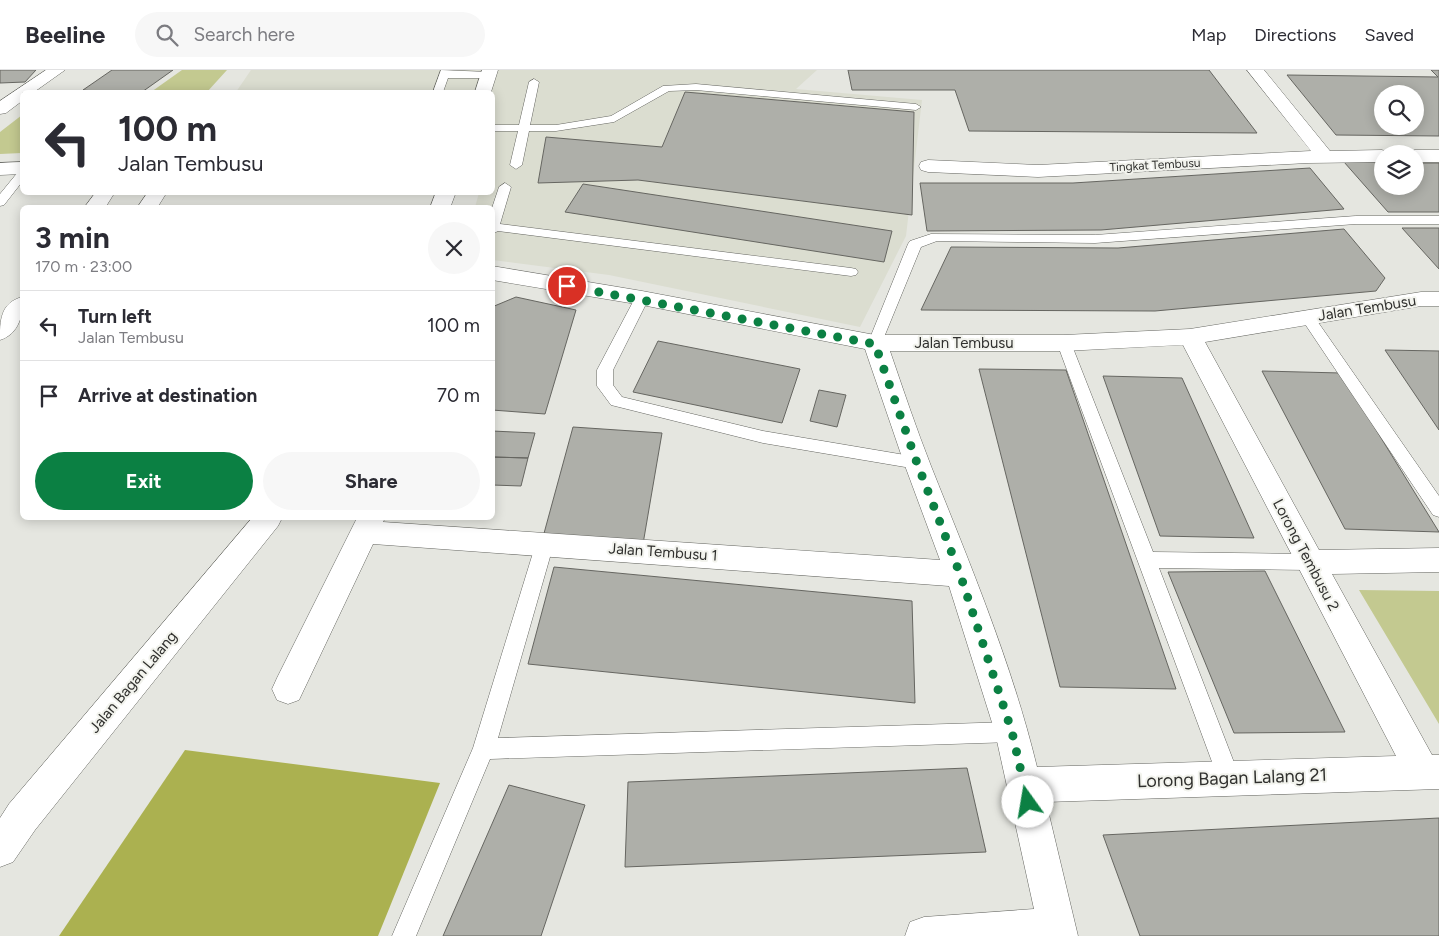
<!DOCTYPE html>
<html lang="en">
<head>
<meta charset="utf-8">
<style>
	body { margin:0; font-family:Figtree,sans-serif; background:#f7f7f7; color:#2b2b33; height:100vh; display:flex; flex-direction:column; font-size:19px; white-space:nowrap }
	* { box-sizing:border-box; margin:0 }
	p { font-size:16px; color:#7c7c81 }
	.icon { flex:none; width:28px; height:28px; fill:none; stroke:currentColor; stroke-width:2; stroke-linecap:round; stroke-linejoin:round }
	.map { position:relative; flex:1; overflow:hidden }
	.drawer { position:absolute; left:20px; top:135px; width:475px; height:315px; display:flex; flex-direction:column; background:#fff; border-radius:8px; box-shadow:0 2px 12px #0003 }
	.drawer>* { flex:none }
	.hud { position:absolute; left:20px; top:20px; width:475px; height:105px; border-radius:8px; box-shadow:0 2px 12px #0003; background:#fff; color:#2b2b33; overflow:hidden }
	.controls { position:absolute; left:1374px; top:15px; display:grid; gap:10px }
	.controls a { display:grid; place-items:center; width:50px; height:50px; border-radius:50%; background:#fff; box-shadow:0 2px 12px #0003; font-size:25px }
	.pin { position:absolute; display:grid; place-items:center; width:42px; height:42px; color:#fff; margin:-21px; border:2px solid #fff; border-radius:50%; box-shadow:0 1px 5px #0007 }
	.me { position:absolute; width:55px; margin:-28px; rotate:347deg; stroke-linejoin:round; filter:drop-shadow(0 0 4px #0008) }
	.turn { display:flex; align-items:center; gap:18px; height:105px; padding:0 15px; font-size:22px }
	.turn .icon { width:65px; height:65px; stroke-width:2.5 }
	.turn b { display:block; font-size:35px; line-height:42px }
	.round { display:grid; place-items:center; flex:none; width:52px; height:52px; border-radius:26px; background:#f7f7f7 }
	.summary { display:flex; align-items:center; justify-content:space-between; height:85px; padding:0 15px }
	h1 { font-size:30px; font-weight:700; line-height:38px }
	.cta { display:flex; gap:10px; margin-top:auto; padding:10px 15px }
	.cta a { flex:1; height:58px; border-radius:30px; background:#0b8043; color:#fff; font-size:20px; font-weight:700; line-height:58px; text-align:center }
	.cta a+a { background:#f7f7f7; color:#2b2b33 }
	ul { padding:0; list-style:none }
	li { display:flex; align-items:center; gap:15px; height:70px; padding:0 15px; border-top:1px solid #e1e1e2 }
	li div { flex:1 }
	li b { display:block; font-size:19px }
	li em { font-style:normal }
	header { display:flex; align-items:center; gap:30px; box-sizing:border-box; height:70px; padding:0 25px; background:#fff; border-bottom:1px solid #e1e1e2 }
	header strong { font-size:24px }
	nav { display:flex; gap:28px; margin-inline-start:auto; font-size:18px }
	.search { width:350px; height:45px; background:#f7f7f7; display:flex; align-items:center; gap:12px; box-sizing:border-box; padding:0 18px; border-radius:28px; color:#7c7c81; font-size:19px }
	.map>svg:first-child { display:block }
	.built { fill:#dbddd0 }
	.green { fill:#c3c990 }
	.forest { fill:#abb150 }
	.building { fill:#aeafa9; stroke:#666661; fill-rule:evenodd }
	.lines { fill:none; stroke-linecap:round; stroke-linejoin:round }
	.service-casing { stroke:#656661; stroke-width:1 }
	.minor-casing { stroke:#656661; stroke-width:1 }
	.secondary-casing { stroke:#656661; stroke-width:1 }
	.service { fill:#fff; fill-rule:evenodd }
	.minor { fill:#fff; fill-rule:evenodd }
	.secondary { fill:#fff; fill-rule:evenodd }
	.route { stroke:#0b8043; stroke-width:9; stroke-dasharray:0 16.2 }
	.labels { text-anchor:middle; stroke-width:4; stroke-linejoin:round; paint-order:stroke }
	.far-street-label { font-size:12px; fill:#30302e; stroke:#f2f3ed }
	.street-label { font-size:15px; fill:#30302e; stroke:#f2f3ed }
	.near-street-label { font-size:18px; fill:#30302e; stroke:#f2f3ed }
</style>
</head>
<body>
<header>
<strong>Beeline</strong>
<div class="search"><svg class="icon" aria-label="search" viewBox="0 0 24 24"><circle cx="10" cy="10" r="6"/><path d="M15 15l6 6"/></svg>Search here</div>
<nav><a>Map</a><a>Directions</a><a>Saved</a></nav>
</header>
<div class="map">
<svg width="1439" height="866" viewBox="0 0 1439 866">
	<rect width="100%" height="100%" fill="#e5e6e0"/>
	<path class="built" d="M251,0H817L796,19L922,30L906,166L860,257L609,205L493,190L492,138L475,137L479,123L492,122V22H236Z"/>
	<path class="green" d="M182,0H227L207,22H151Z
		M22,45V83L0,84V62Z
		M1359,520L1439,521V654Z"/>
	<path class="forest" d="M185,680L440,713L378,866H59Z"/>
	<path class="building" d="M0,0H36L25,12L0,13Z
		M112,0H173L142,22H104L83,20Z
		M848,0H1209L1257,63L969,61L955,20H852Z
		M1431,0H1439V66L1336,65L1287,5L1438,7ZM1382,24H1415V56H1382Z
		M685,22L914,42L912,145L638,110L538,113L546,67L662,77Z
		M1344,92H1382V116H1415V93H1439V142H1388Z
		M1310,98L1344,139L1101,160L927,161L920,113H1073Z
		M583,114L892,161L884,192L565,142Z
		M1402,158H1439V199Z
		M1344,159L1385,208L1376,221L1155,241L921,240L951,177L1118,178Z
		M516,227L576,240L545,344L492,340V237Z
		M658,271L800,299L782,353L633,322Z
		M1385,280L1439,281V360Z
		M979,299L1066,300L1176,619L1060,617Z
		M1262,301L1341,303L1439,462L1345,459Z
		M1103,306L1182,308L1254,468L1160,466Z
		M819,320L846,325L837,357L810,351Z
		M573,357L662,363L643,474L543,467Z
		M492,361L535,363L528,388L492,387Z
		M492,387L528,388L521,416L492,415Z
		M554,497L912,531L915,633L528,594Z
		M1265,501L1345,662L1234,663L1168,502Z
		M967,698L986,782L625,797L628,712Z
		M509,715L585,735L541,866H443Z
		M1439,748V866H1140L1103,765Z"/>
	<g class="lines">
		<defs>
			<path id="service" d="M441,0L488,2L493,5L488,8H448L443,22H433Z
				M534,9L539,12L530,55H556L611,46L663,16L696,14L916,34L921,37L916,40L696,20L669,21L614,52L556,61H529L522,95L516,99L510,95L518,61H492V55H519L529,12Z
				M22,101V112L4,135L0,136V124L18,102Z
				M505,113L511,117L500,154L851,198L856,199L858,202L856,205L851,206L498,161L492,164V138L499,117Z
				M1356,146H1439V154H1356L1095,173L937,171L921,177L880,277H870L868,273L908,174L910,171L931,164L1095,165Z
				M642,223L647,225L649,228L613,300V315L622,327L763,361L917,387L923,388L925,393L923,398L917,399L763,373L611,335L597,316V300L635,228L637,225Z
				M1308,243L1313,245L1439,426V447L1433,445L1303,251L1301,248L1303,245Z
				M1064,268L1069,269L1071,273L1153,482L1310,484L1317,486L1319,492L1317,498L1310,500L1159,498L1240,708L1237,716L1229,719L1221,716L1218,708L1057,273L1059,269Z
				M545,465L551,468L554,473L498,668L1012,652L1020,655L1023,662L1020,669L1012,672L490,689L416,866H392L473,678L536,473L539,468Z"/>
			<path id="minor" d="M46,0H65L34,22H22V31L6,43L0,44V31Z
				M1247,0H1264L1330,81L1382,80L1390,84H1382V92L1308,93L1038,107L928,102L921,100L919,96L921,92L928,90L1038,95L1311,81Z
				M1415,80H1439V92H1415V84H1407Z
				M22,92V104L0,105V93Z
				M96,122H115L105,138H84Z
				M148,122H167L157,138H137Z
				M492,196L642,221L875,265H1064L1190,259L1421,222H1439V236H1421L1205,272L1319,480L1439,478V502L1332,504L1432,685H1439V719L1046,732L1078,866H905L910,852L924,847L1034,839L995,662L949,516L373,474L299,630L288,634L277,630L272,619L277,608L357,448H385L383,452L940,490L904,393L865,279L642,235L492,210ZM1183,275L1396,686L1037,697C1012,594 970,494 931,396C916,358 903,319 890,281H1064Z
				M22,227C24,244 19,264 0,270C0,251 0,233 22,227Z"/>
			<path id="secondary" d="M482,0H498L491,22H475Z
				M436,122H456L450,138H430Z
				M252,448H282L278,456L35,760L13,792L0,797V748L9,734Z"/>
		</defs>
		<use href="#service" class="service-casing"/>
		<use href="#minor" class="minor-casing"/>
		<use href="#secondary" class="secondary-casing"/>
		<use href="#service" class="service"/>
		<use href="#minor" class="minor"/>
		<use href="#secondary" class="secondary"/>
	</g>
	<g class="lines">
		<path class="route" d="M567,216L875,274L917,393L960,504L1012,662L1028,732"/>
	</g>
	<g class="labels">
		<g class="far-street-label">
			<text transform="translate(1155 95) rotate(-3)" y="4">Tingkat Tembusu</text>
		</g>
		<g class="street-label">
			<text transform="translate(1367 238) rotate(-9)" y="5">Jalan Tembusu</text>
			<text x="964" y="278">Jalan Tembusu</text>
			<text transform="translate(663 482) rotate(4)" y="5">Jalan Tembusu 1</text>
			<text transform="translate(1306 485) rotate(62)" y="5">Lorong Tembusu 2</text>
			<text transform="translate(133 612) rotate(-50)" y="5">Jalan Bagan Lalang</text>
		</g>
		<g class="near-street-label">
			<text transform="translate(1232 708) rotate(-2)" y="6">Lorong Bagan Lalang 21</text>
		</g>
	</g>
</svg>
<div class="controls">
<a><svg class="icon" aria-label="search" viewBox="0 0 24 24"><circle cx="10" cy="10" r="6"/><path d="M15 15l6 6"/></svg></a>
<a><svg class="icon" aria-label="layers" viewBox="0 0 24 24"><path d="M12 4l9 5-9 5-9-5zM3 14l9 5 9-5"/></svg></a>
</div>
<div class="pin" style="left:567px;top:216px;background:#d93025"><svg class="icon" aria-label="arrive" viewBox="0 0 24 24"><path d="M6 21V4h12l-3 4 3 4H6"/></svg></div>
<svg class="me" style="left:1028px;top:732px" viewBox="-20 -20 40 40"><circle r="19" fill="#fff"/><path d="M0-13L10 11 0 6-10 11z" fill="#0b8043"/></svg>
<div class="hud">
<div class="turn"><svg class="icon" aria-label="left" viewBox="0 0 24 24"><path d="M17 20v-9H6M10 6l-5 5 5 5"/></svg><div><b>100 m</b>Jalan Tembusu</div></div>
</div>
<section class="drawer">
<div class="summary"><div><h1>3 min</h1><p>170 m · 23:00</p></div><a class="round"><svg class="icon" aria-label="close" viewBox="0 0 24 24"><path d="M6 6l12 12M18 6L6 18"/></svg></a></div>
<ul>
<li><svg class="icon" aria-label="left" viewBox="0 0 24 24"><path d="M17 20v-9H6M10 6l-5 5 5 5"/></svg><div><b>Turn left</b><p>Jalan Tembusu</p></div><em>100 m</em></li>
<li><svg class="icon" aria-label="arrive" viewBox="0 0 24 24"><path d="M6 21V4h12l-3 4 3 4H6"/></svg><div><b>Arrive at destination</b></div><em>70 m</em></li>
</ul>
<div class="cta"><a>Exit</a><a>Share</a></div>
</section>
</div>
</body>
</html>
